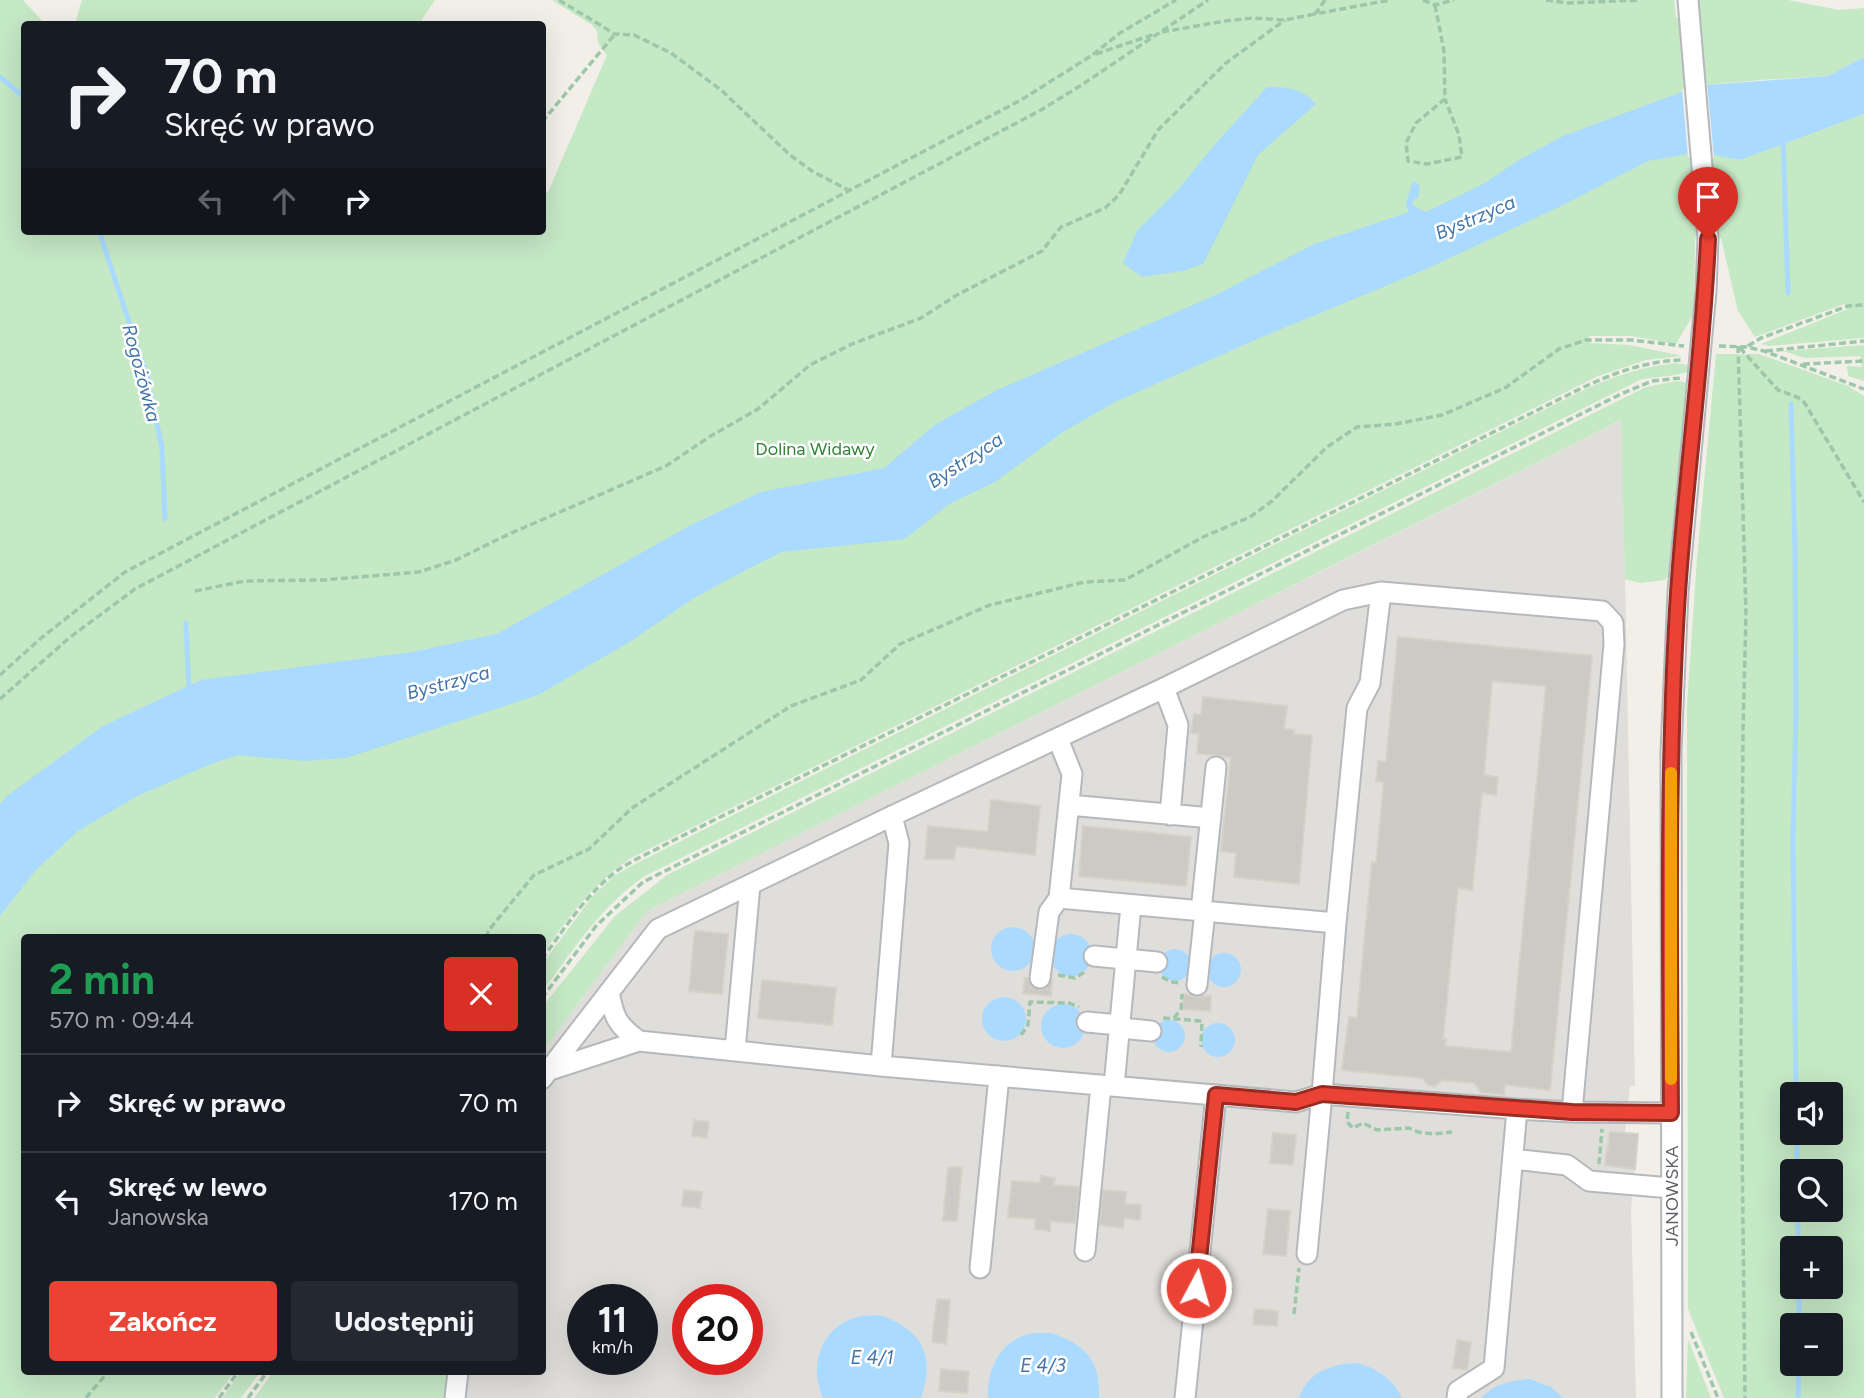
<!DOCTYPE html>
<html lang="pl">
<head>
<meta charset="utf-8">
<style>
	body { margin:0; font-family:Figtree,sans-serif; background:#242831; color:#f1f3f6; height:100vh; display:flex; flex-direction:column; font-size:26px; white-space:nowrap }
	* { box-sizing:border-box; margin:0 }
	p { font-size:23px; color:#9ea1a6 }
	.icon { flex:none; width:38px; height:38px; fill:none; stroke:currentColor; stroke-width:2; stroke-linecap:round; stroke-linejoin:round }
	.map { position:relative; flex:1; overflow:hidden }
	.side { position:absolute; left:21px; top:934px; width:525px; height:441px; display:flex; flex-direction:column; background:#171b24; border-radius:7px; box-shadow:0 7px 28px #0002 }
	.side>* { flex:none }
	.banner { position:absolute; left:21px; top:21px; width:525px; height:214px; border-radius:7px; box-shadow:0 7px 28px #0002; background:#171b24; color:#f1f3f6; overflow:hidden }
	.buttons { position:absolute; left:1780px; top:1082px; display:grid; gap:14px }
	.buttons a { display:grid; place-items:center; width:63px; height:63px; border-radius:7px; background:#171b24; box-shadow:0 7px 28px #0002; font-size:35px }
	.speed { position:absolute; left:567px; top:1284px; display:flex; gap:14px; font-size:35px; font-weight:700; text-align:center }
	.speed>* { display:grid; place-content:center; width:91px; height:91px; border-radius:50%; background:#171b24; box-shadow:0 7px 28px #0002; line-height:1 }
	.speed small { font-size:18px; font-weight:400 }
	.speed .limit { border:10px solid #d22; background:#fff; color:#111 }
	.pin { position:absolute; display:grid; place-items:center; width:60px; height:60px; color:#fff; margin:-72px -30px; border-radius:50% 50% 50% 0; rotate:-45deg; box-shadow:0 0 7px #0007 }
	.pin .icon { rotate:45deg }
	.me { position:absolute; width:77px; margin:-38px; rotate:6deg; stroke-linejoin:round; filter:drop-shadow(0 0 5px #0008) }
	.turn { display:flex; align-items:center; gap:24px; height:147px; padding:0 28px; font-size:32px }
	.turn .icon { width:91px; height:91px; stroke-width:2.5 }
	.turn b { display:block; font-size:49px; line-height:60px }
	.lanes { display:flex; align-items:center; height:66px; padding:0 28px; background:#0003; justify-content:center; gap:35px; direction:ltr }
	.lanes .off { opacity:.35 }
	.round { display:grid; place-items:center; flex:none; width:74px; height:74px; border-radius:7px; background:#242831 }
	.overview { display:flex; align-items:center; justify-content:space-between; height:119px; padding:0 28px }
	h1 { font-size:42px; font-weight:700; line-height:52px; color:#1e9e55 }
	.action { display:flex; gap:14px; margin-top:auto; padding:14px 28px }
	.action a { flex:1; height:80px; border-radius:7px; background:#ea4335; color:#fff; font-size:28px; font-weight:700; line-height:80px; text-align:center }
	.action a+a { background:#242831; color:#f1f3f6 }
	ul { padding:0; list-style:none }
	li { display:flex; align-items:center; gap:21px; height:98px; padding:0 28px; border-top:2px solid #363941 }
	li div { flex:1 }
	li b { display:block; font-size:26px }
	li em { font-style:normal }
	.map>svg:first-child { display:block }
	.industrial { fill:#e0deda; fill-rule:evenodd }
	.green { fill:#c5e8c5; fill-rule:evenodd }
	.water { fill:#aadaff }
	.pier { fill:#f1efe8 }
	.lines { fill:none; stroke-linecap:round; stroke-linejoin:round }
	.stream { stroke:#aadaff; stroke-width:5 }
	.building { fill:#cccac5; stroke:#d6d1c6; stroke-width:2; fill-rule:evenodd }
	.minor-casing { stroke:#b5b8bc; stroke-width:23 }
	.path { stroke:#9cc7a9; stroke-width:3.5; stroke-dasharray:7 3.5; stroke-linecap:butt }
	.minor { stroke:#fff; stroke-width:19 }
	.route-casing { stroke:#982c22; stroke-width:18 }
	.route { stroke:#ea4335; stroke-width:12 }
	.slow { stroke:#f59e0b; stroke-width:12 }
	.labels { text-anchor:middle; stroke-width:5; stroke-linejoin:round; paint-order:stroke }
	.park-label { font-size:18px; fill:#348238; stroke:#fff }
	.street-label { font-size:18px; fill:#5f6368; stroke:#fff }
	.water-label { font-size:19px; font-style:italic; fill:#4174aa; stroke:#fff }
</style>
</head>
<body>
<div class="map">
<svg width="1864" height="1398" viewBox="0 0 1864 1398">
	<rect width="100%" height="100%" fill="#f1efe8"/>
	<path class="industrial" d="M1622,420L1635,1086H1630L1625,1133L1638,1134L1631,1209L1636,1398H283L302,1372H542L543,1051L647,911ZM583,1300H642V1360H583ZM688,1300H747V1360H688Z"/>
	<path class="green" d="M0,0H23L45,24H24V231H542L543,194L548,192L607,55L598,43L597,31L592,25L552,0H1674L1676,18L1700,13L1698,12L1697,0H1788L1839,10L1864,8V57L1828,76L1760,80L1708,85L1713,154L1739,160L1864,114V338L1769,346L1761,344L1848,309L1844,304L1755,337L1738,311L1721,238L1695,239L1694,313L1676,344L1631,336H1589L1590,343L1629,345L1683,356L1646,360L1598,376L629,859C589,888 571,914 543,953L542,938H24V1372H234L215,1398H0Z
		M82,0H435L419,24H75Z
		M1864,345V381L1848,376L1847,366L1862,367L1860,356L1805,358L1783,351Z
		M1716,354H1759L1848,386L1864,396V1398H1724L1688,1309L1687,705L1697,558ZM1792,1094H1830V1132H1792ZM1792,1171H1830V1209H1792ZM1792,1248H1830V1286H1792ZM1792,1325H1830V1363H1792Z
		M1675,363L1689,365V371C1679,376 1655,377 1642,379L645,876C602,905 573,950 543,991V963L592,897L614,876L629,867L1588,388C1617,375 1643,367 1675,363Z
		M1677,381L1688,383L1670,573L1665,580L1640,583L1625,579L1621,420L647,911L543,1051V1006L615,916L667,875L1646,387Z
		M1688,1339L1711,1398H1686Z
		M241,1372H260L241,1398H222Z
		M273,1372H448L445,1398H254Z"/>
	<path class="water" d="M1864,57V114L1740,160L1714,155L1688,154L1648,161L1559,207L1424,270L1262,337L1115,402L1063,432L995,482L949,504L905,539L782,552L744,571L694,598L628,643L538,695L346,758L304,761L238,755L211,764L137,796L78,831L35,871L0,916V804L7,796L103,726L201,680L412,652L497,634L691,525L761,492L884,468L936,424L997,390L1216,295L1314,244L1409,212L1406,204L1412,183L1415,181L1420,186L1418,198L1414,199L1412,205L1426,212L1485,183L1517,161L1563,136L1682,92L1708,85L1828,76Z
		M1267,87C1288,87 1301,88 1316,104L1258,155L1203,264L1183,271L1142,277L1123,263L1137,231L1176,192L1217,142Z
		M991 949a22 22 0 1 1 44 0a22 22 0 1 1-44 0Z
		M1050 955a21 21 0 1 1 42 0a21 21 0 1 1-42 0Z
		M1159 965a16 16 0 1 1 32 0a16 16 0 1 1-32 0Z
		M1207 970a17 17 0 1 1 34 0a17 17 0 1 1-34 0Z
		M982 1019a22 22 0 1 1 44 0a22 22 0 1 1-44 0Z
		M1041 1026a22 22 0 1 1 44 0a22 22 0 1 1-44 0Z
		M1153 1036a16 16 0 1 1 32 0a16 16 0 1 1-32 0Z
		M1201 1040a17 17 0 1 1 34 0a17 17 0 1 1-34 0Z
		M880,1315C922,1330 936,1355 921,1398H823C808,1366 821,1327 857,1317C864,1315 873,1316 880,1315Z
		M1051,1333C1085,1344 1101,1361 1099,1398H988C987,1370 999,1342 1029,1334C1036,1332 1044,1333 1051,1333Z
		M1358,1363C1379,1370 1392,1378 1402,1398H1299C1308,1371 1333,1364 1358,1363Z
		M1530,1379L1551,1387L1563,1398H1481C1495,1383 1511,1381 1530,1379Z"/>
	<path class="pier" d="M1707,82L1714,158L1688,157L1682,89Z"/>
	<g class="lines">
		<path class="stream" d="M0,77L24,97
			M1783,136L1788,293
			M99,231L147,376L162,448L165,519
			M1791,404L1795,547L1796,714L1793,840L1796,1094
			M186,623L189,693
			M1797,1132V1171
			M1798,1209V1248
			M1799,1286V1325
			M1798,1398L1799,1363"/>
	</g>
	<path class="building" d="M1398,637L1592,656L1550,1090L1505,1085L1504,1095L1481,1092L1474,1083L1442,1080L1435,1086L1428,1085L1422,1078L1342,1070L1349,1017L1357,1018L1372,862L1376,863L1384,782L1376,781L1378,761L1386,762ZM1492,681L1546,686L1511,1052L1445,1046L1446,1039H1443L1458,888L1472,890L1482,793L1496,795L1498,777L1484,775Z
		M1203,697L1287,706L1284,729L1294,730L1293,734L1312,736L1299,884L1234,877L1236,853L1221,851L1231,757L1197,753L1199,734L1191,733L1194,714L1201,715Z
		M991,800L1040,806L1035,855L956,846L954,859H925L928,826L988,832Z
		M1083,826L1191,837L1186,886L1079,876Z
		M695,931L728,934L722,994L689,991Z
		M1025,978H1028L1032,987L1039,990L1045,989L1052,981L1051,996L1023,993Z
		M762,980L836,988L832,1025L758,1018Z
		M1184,994L1196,997L1211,996L1210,1011L1182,1009Z
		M694,1120L709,1122L707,1138L692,1136Z
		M1610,1132L1638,1134L1635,1169L1605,1165Z
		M1273,1133L1296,1135L1293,1165L1270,1163Z
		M962,1167L957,1221H943L948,1168Z
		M1041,1176L1055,1178L1054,1185L1079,1187L1075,1223L1050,1221V1231L1035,1229L1036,1219L1008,1217L1012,1181L1040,1183Z
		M684,1190L702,1192L700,1208L682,1206Z
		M1103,1190L1126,1192L1125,1204L1141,1205L1140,1220L1124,1218L1123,1228L1100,1225Z
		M1268,1209L1290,1211L1286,1256L1263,1254Z
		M937,1299L950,1300L946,1344L932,1342Z
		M1255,1309L1278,1311L1277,1326L1253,1324Z
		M1457,1340L1471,1342L1467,1370L1453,1368Z
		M941,1369L969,1372L967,1393L939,1391Z"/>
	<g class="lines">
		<defs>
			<path id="minor" d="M1164,688L1178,725L1170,815
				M1058,739L1072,774L1059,898L1336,923L1322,1094L1307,1254
				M1069,805L1211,818
				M1201,911L1216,767
				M1336,923L1357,708L1370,683L1381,592
				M1094,956L1157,962
				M1040,978L1049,912L1059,898
				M1197,985L1205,911
				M609,992C614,1018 617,1025 639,1041
				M1087,1022L1119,1025
				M1121,1028L1151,1031
				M735,1050L750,885
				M881,1066L899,843L892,816
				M550,1070L639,1041L881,1066L1296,1102L1322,1094L1517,1109L1494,1368L1458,1391L1457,1398
				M542,1079L658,929L892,816L1164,688L1343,600L1381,592L1602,611L1613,623L1614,644L1572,1112L1671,1113
				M1114,1086L1131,905
				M1517,1109L1572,1112
				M1513,1159L1567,1165L1589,1181L1671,1188
				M1085,1251L1101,1085
				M980,1268L999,1076
				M455,1398L458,1372
				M1185,1398L1216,1095
				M1672,1398L1671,751L1678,592L1706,291L1708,238L1688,0"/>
		</defs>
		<use href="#minor" class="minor-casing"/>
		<path class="path" d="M559,0L615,34L634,35L671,53L721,90L790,155L812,171L850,191
			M1325,0L1315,14L1390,0
			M1423,0L1435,5L1454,0
			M1546,0L1568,3L1640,0
			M1435,5L1444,51L1445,99L1416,123L1406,143L1408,161L1427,164L1462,157L1459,135L1445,99
			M1162,32L1225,21L1253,18L1285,20L1315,14
			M1096,54L1155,34
			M542,122L615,34
			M1719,346L1747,347L1764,351L1864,389
			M1738,346L1746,614L1743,730L1741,1056L1745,1398
			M1748,346L1761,338L1848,306L1864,305
			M1740,348L1778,390L1797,397L1804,402L1864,502
			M1766,351L1864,341
			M1803,364L1864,361
			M195,591L245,581L323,580L419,572L456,560L509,534L666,466L709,437L758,409L810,365L852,344L921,318L957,295L1042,251L1061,227L1105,208L1119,195L1158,130L1226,63L1285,20
			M0,675L40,639L125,572L1021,100L1091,56L1120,33L1176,0
			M0,699L69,638L135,589L1041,110L1080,86L1208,0
			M487,938L488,931L534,875L589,849L632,808L791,706L861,680L900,644L990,605L1085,582L1125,580L1203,537L1250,517L1272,501L1327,447L1357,427L1396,424L1442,415L1505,388L1559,349L1586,340H1631L1684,346
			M542,959C565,928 587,893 618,870C634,859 654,851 672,841L1584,387C1616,372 1647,361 1683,360
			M1058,975L1075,978L1086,971
			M1162,977L1171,982L1181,983
			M542,998L596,926L643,882L1621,394L1652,381L1681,378
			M1163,1018L1202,1021L1201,1047
			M1174,1018L1181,1009L1182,994
			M1021,1035L1028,1025L1030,1002L1069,1003L1079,1007
			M1348,1112L1347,1122L1353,1128L1363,1123L1377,1130L1409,1128L1418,1132L1434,1134L1452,1132
			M1599,1164L1602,1129
			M1294,1314L1299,1268
			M1691,1332L1718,1398
			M86,1398L108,1372
			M219,1398L238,1372
			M248,1398L267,1372"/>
		<use href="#minor" class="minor"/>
	</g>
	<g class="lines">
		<defs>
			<path id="route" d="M1196,1288L1216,1095L1296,1102L1322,1094L1572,1112L1671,1113C1670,940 1667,766 1678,593C1686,475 1703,357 1708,239"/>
		</defs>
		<use href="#route" class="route-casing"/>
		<use href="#route" class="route"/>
		<path class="slow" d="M1671,1079V773"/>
	</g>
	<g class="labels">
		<g class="park-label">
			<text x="815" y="455">Dolina Widawy</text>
		</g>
		<g class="street-label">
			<text transform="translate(1672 1196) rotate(-90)" y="6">JANOWSKA</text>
		</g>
		<g class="water-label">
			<text transform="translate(1475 217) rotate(-23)" y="7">Bystrzyca</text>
			<text transform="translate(142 373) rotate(75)" y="7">Rogożówka</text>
			<text transform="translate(965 460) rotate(-33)" y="7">Bystrzyca</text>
			<text transform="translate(448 682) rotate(-15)" y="7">Bystrzyca</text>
			<text x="872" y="1364">E 4/1</text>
			<text x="1043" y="1372">E 4/3</text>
		</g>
	</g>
</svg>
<div class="buttons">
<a><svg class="icon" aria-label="sound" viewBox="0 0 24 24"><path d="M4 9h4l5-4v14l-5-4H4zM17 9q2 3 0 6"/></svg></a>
<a><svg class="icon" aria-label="search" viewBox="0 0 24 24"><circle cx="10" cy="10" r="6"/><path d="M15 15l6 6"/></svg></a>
<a>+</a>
<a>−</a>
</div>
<div class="speed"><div>11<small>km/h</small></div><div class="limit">20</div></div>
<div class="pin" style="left:1708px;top:239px;background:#d93025"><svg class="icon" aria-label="arrive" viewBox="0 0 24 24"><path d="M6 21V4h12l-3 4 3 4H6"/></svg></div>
<svg class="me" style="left:1196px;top:1288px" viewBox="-20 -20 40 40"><circle r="17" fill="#ea4335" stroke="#fff" stroke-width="3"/><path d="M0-11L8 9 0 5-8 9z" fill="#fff"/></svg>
<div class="banner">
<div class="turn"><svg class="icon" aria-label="right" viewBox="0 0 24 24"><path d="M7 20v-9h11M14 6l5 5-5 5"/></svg><div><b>70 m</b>Skręć w prawo</div></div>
<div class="lanes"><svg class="icon off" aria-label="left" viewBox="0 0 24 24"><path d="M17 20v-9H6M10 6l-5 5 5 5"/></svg><svg class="icon off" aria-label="ahead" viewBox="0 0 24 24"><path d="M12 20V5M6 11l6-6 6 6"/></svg><svg class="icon" aria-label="right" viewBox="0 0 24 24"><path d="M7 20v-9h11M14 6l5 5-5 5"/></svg></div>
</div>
<section class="side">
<div class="overview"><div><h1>2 min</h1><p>570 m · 09:44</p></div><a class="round" style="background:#d93025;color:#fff"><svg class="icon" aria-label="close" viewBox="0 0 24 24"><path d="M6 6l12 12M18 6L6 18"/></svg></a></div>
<ul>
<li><svg class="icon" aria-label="right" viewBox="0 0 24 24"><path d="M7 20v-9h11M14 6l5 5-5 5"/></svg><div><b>Skręć w prawo</b></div><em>70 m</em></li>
<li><svg class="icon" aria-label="left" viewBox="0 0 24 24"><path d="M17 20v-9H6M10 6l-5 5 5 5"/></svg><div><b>Skręć w lewo</b><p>Janowska</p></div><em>170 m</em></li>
</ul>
<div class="action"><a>Zakończ</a><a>Udostępnij</a></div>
</section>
</div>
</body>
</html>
